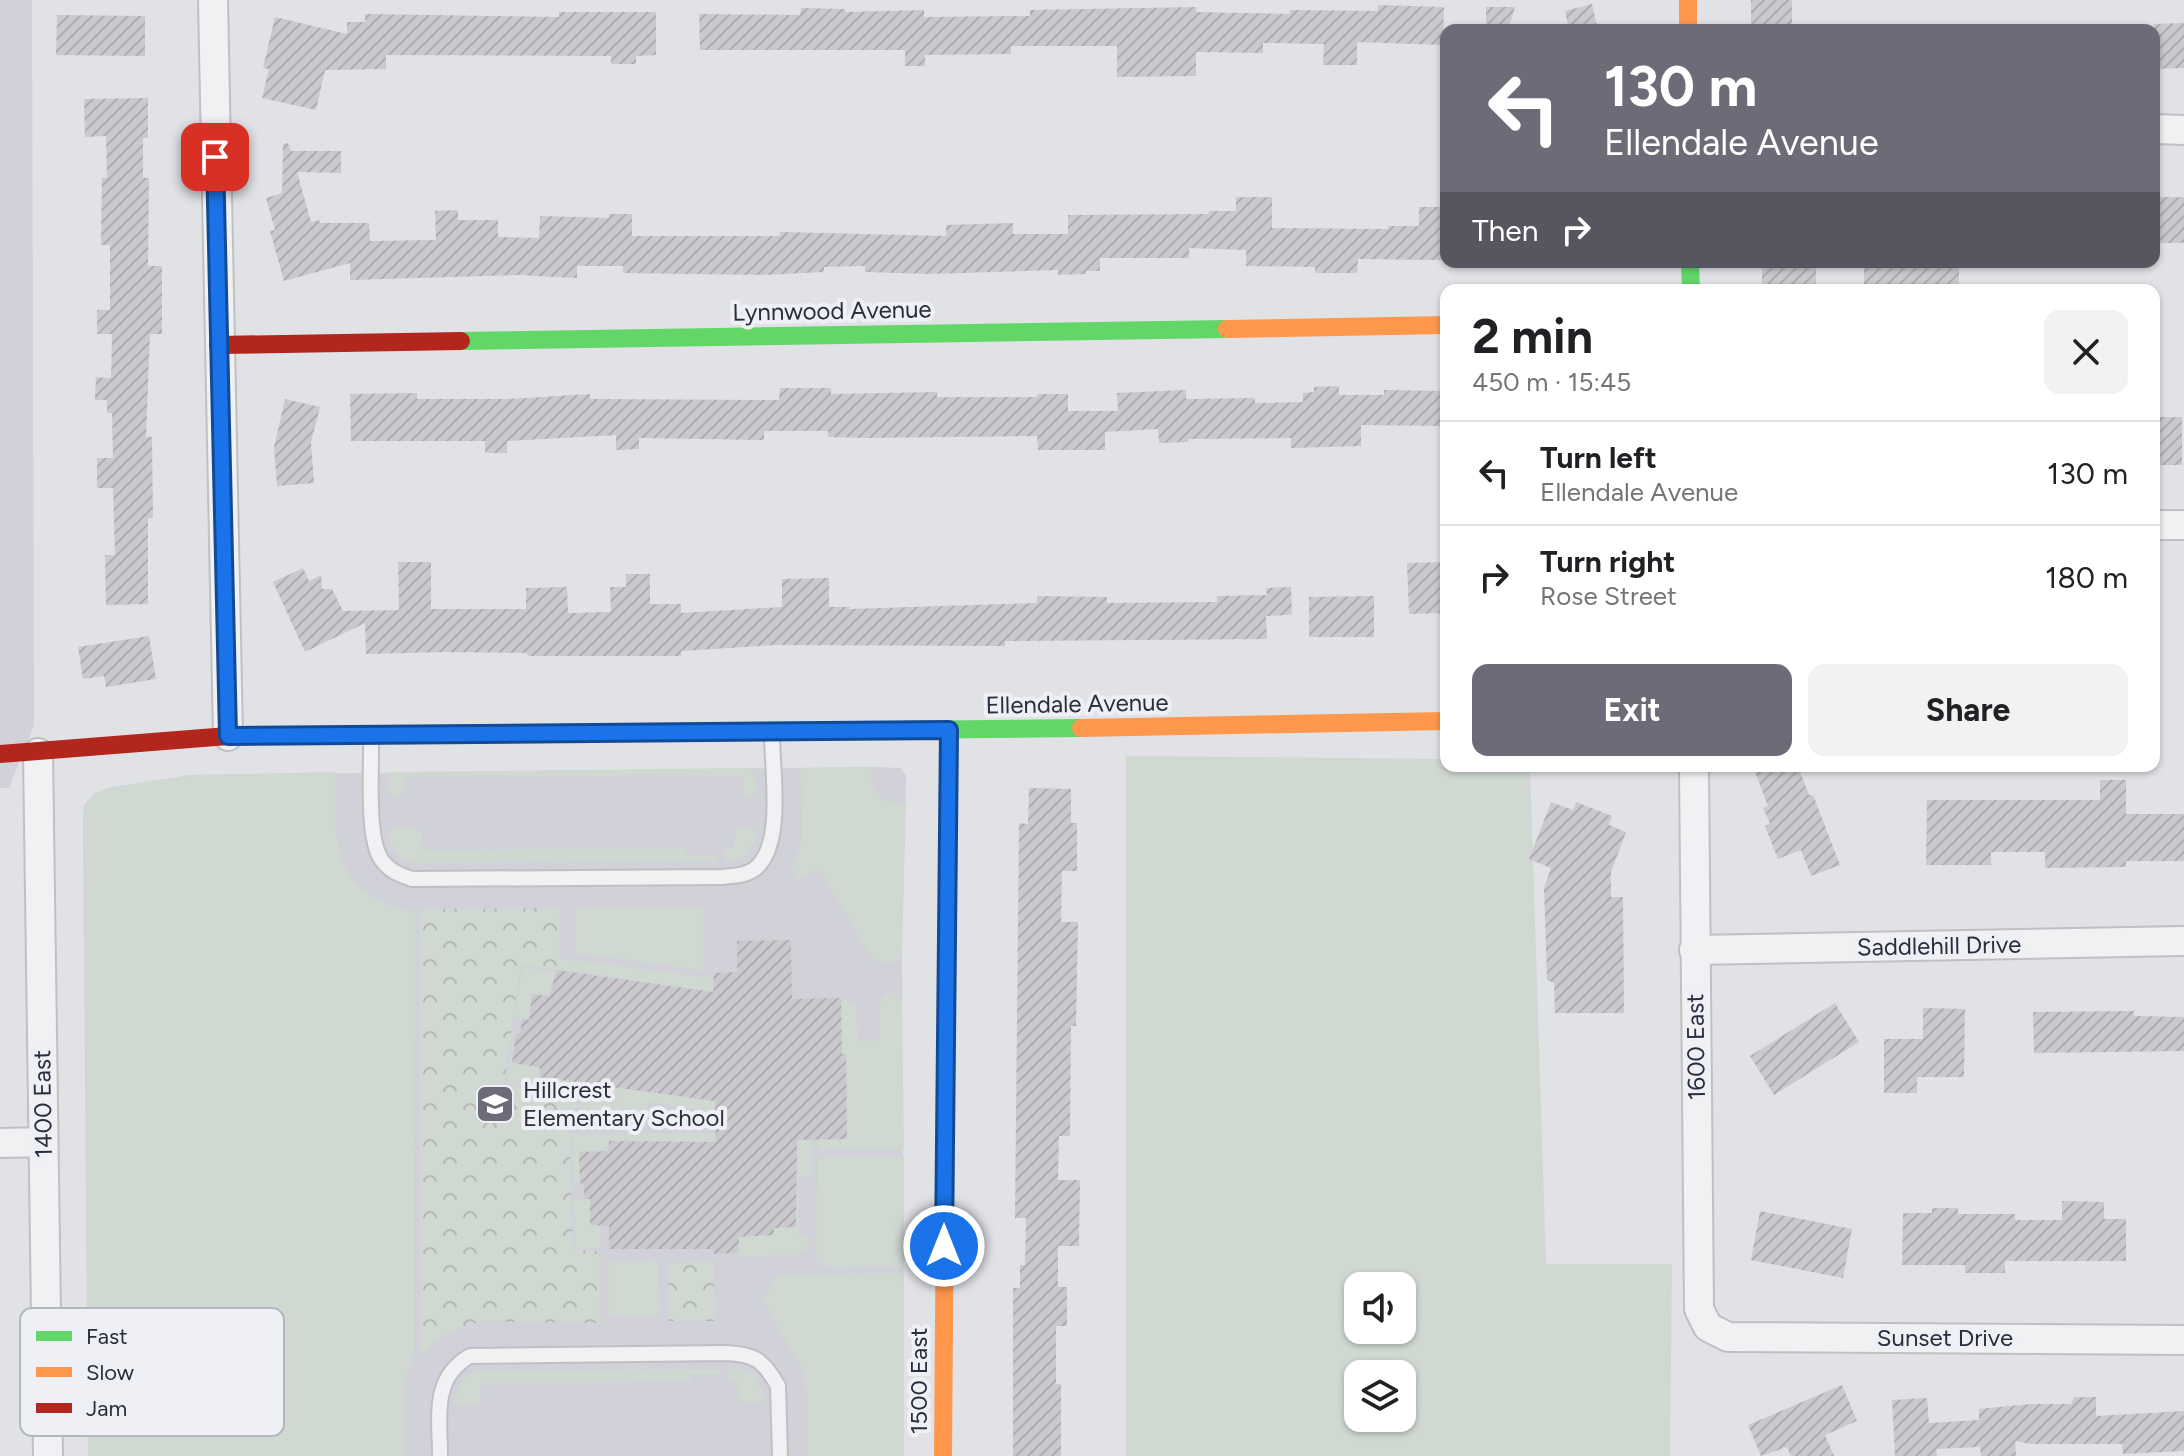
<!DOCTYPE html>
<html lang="en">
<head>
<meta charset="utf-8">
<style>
	body { margin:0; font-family:Figtree,sans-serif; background:#f2f2f2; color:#202124; height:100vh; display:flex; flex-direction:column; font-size:30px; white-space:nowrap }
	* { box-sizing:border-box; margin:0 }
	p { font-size:26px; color:#757577 }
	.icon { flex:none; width:44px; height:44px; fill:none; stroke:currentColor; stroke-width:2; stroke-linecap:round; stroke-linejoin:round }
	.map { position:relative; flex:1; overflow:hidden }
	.details { position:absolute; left:1440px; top:284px; width:720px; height:488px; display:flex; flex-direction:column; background:#fff; border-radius:16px; box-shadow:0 2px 6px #0004 }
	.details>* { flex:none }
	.banner { position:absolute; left:1440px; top:24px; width:720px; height:244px; border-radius:16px; box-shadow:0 2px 6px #0004; background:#6b6c78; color:#fff; overflow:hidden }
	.buttons { position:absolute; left:1344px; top:1272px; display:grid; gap:16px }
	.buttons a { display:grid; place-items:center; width:72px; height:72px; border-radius:16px; background:#fff; box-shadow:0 2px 6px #0004; font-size:40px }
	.pin { position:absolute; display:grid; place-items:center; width:68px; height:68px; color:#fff; margin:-34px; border-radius:16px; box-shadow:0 4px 12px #0006 }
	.me { position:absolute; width:88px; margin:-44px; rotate:0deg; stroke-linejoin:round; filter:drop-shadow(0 0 6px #0008) }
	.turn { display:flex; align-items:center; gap:28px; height:168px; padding:0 32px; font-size:36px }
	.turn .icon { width:104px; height:104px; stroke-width:2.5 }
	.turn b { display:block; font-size:56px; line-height:68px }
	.then { display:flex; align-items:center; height:76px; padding:0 32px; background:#0003; gap:16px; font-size:30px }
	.round { display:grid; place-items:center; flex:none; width:84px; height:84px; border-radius:16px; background:#f2f2f2 }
	.overview { display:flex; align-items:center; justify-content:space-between; height:136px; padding:0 32px }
	h1 { font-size:48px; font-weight:700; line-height:60px }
	.button { display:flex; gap:16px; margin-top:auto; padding:16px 32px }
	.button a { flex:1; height:92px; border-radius:16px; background:#6b6c78; color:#fff; font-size:32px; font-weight:700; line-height:92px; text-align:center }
	.button a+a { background:#f2f2f2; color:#202124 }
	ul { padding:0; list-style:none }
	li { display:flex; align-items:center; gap:24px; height:104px; padding:0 32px; border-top:2px solid #e0e0e0 }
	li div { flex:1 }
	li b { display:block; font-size:30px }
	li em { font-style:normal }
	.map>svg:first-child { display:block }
	.built { fill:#d0d1d9 }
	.grass { fill:#d0d8d2; fill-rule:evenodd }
	.park { fill:url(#park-crowns) }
	.building { fill:url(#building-hatch) }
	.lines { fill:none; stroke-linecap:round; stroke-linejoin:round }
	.lane-casing { stroke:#c0c0c4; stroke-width:18 }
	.street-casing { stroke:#c0c0c4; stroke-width:32 }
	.lane { stroke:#f0f1f3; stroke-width:14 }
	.street { stroke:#f0f1f3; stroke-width:28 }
	.fast { stroke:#63d668; stroke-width:18 }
	.slow { stroke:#ff974d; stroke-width:18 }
	.jam { stroke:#b3261e; stroke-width:18 }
	.route-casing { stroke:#114b97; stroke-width:20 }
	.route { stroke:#1a73e8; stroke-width:14 }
	.labels { text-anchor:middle; stroke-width:8; stroke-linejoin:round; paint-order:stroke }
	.street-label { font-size:24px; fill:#2b2d3d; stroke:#eff0f5 }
	.poi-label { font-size:24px; fill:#2b2d3d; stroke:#eff0f5; text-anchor:start }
	.key { fill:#eff0f5; stroke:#b4b6be; stroke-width:2 }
	.key-label { font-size:22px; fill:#2b2d3d }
</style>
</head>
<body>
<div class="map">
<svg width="2184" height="1456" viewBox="0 0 2184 1456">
	<defs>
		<pattern id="park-crowns" width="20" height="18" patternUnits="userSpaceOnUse" patternTransform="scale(2)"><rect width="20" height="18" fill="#d0d8d2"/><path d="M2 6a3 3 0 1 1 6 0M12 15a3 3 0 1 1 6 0" fill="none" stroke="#b3bab5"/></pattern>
		<pattern id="building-hatch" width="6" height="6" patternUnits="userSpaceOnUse" patternTransform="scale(2)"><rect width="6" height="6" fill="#cacace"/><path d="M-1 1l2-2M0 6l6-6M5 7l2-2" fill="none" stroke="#aeaeb2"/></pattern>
	</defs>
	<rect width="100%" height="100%" fill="#e1e2e6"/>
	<path class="built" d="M0,0H32L34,725L9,788H0Z
		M871,767L901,768L906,776L902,948L904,1456H88L83,816L84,805L94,794L107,788L191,775Z"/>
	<path class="grass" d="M1126,756L1446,759V766H1530L1546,1264H1672L1670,1456H1126ZM1358,1286H1402V1330H1358ZM1358,1374H1402V1418H1358Z
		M871,767C872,796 878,800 906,804L902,948L898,961L885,963L872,959L819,869L798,881L792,871L802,840L801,768Z
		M752,768L757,791L751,799L743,795V776H404L403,792L399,797H393L388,791L389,772Z
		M335,772C335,846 330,892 415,912L414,1353L404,1387V1456H88L84,805L94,794L107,788L191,775Z
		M740,827L754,828L757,837C749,853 744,861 725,861V848H734L735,830Z
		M393,828H417L422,833L423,850L686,848L687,856H718V862L415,863C399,860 390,849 388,834Z
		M575,907L703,908L704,971L575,953Z
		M560,958L714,978L713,992L560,970Z
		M522,967L555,972L550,996L533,994L529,1020L515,1018Z
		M887,993H899L902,1006L904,1150H818L819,1140L847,1139L846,1054H829L841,1031V998L855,1003L857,1009L858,1041H880V1001Z
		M514,1032L520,1033L515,1034L512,1063L540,1067V1077L715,1101V1125H696L694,1109L648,1102V1125H580L579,1096L620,1102L621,1099L507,1083Z
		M715,1133V1142L579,1152L580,1183H573L572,1134Z
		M797,1140H811V1177H799V1235L807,1236L808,1248L798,1255L738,1257L739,1237L774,1228L796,1227Z
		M904,1156V1266L829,1267L817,1261L816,1253L818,1160L824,1157Z
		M574,1199H590L600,1225V1248L576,1249Z
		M658,1261L659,1316H609L608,1262Z
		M904,1273V1456H808L807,1392L803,1372L763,1299L777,1274Z
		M740,1368C754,1372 759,1381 764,1394L761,1402L742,1403L738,1398L737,1382H727L728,1369Z
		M720,1369V1375H690V1382L480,1384L481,1400L476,1406L459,1405L455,1399C460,1383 464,1373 481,1370Z"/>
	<path class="park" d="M559,908L560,970L520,965L504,1085L576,1095V1125L569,1126L573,1251H599L600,1323L486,1321C457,1326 439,1335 421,1358L420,909Z
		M714,1262L715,1321H669L668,1263Z"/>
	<path class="building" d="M1751,0H1792V30H1751Z
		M1592,4L1598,30H1569L1565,11Z
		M1378,5L1444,7L1443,45L1357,42V65H1323L1324,44L1263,43V53L1196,52V76L1117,77V46H1011V54L925,55V66H905V50H700L699,14L800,15L801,8L845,9V12L924,10V17L1030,16V10L1196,7V12L1290,14V10L1378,11Z
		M1486,7H1515L1508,30H1486Z
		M559,12H656V55L636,56V64H611V56L386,55V69L325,70L316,110L262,98L269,69L263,68L275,17L347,34V22H365V14L559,17Z
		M57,15L145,16V56L56,55Z
		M2184,23V68L2154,69V24Z
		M148,98V138H143V178H149L148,266H162V334H150L146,437H152L153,518H148V604L106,605L105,555H115L113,488H97V458H113L112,413H107V400H95L96,377L111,378L112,334H97V310H110V245H101L102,178H107L106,136L85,137L84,99Z
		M288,143L291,151H341V173L297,172L311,222L319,220L320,223H369L370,241L436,240L435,211L458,210V220H498V237L539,238L540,216L609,218V214H632V236H780V232L946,236V225L1013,223V234H1068V215L1209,214V211H1236V197H1272V228L1388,229V226H1419V207H1443L1442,260L1358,259L1357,273H1315V267L1246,266V250L1189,248V258H1100V271H1086V274L1058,275V270L930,274L865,272V266L824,267V272L764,275L623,273V266H577V278L517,275L350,280V263L284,281L270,231L275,230L266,198L282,193L283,144Z
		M2154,197H2184V243H2154Z
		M1762,262H1816V287L1762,290Z
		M1864,262H1959V290H1864Z
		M1339,386V395H1384V390L1444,391L1443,426L1361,425V446L1291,448V438L1188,439V442L1159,443L1158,429L1105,432V450H1038L1037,436L865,438L828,437V431H764V440L639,438V449L616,450V435L507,441V453H485V441H351L350,394L417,393V399H506L590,394V399L779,400L780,388H831V394L937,392V397H1037V394H1068V411H1118L1117,393L1186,390V399L1255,398V403L1303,402V393L1314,392V387Z
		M285,399L320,407L311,442L314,483L277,486L274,447Z
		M2154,417H2182V465H2154Z
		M398,562H431V609H526V588L567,587L568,613L611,612L610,587H626V574H650V604H681V613L782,607V579L829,578V607H850V609L1037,603V596L1107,597V603L1217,602V596L1267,595L1266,588L1291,587L1292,615L1266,616L1267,639L1005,641V646L774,645L681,651V656H528L527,653L445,652L366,654L365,623L305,652L273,582L303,568L309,581L321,575L322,589H332L343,611L399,610Z
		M1446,562V613L1409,614L1407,563Z
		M1374,596V637H1309V597Z
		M149,636L156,679L106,687L104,676L83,679L78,647Z
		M1770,766H1798L1809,795H1813L1840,865L1811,876L1801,850L1778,859L1765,826L1770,824L1763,808L1768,806L1755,772Z
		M2100,780H2126V814H2184V861H2126V867L2045,868V852H1991V865H1926L1927,800H2100Z
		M1029,788L1071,789V823H1077V871H1062L1061,922H1078L1076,1026H1071L1070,1136H1059L1058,1180H1080L1079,1246H1058V1287H1067V1326H1056V1384H1061V1456H1013V1288H1020V1265H1025L1026,1218H1015L1019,823L1028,824Z
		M1551,802L1573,810L1576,802L1612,816L1609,825L1626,832L1611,872V897H1623L1624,1013H1555L1554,983L1547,980L1544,888L1551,868L1529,859Z
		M791,940L792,999L841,998L842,1054H846L847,1139L797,1140L796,1227L774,1228V1235L739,1237L738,1253L714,1254V1249H609V1226L590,1225V1199H584V1184L580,1183L579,1152L608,1151L609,1141L716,1142L715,1101L539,1077L540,1067L512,1063L516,1034H520L522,1019L529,1020L532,994L550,996L556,970L713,992L714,973L737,972V941Z
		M1835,1003L1859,1042L1774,1095L1750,1056Z
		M1923,1008L1965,1009L1964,1077H1917V1093H1884V1039H1923Z
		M2134,1011V1016L2184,1017V1051L2034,1053L2033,1012Z
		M2062,1201L2104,1202V1219H2126V1261H2005V1273H1965V1265H1902L1903,1213H1932V1208H1958V1214H2015V1220H2062Z
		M1760,1211L1852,1229L1843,1278L1751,1260Z
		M1842,1385L1857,1421L1825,1435L1834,1456H1791L1787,1447L1761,1456L1748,1425Z
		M2074,1397H2096V1416L2184,1411V1451L2123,1454L2122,1444H2031L2015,1441L2016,1456H1981L1980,1447L1936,1449L1937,1456H1895L1892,1400L1927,1398L1929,1423L1979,1420V1409L2031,1404H2071Z"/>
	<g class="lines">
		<defs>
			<path id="lane" d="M371,736C372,766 366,836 381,859C389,871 400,875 412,879L721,877C733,876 747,876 757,867C784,842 772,770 772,735
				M440,1456C440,1418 431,1378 470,1356L724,1353C754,1354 763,1359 778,1386L780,1456"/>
			<path id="street" d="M213,0L228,736
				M2154,129L2184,130
				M2154,525H2184
				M38,753L48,1456
				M1694,766L1699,1309L1708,1327L1728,1337L2184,1340
				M1694,950L2184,941
				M0,1143L43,1142"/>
		</defs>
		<use href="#lane" class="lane-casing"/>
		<use href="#street" class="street-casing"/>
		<use href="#lane" class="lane"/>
		<use href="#street" class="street"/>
		<path class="fast" d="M1690,262L1691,290
			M461,341L1227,329
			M506,734L1081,728"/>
		<path class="slow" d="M1688,0V30
			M1227,329L1446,325
			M1081,728L1446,721
			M943,1456L947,933"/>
		<path class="jam" d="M218,345L461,341
			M0,754L228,736L506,734
			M947,933L949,730"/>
	</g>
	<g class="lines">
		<defs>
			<path id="route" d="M215,157L228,736L949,730L944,1246"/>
		</defs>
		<use href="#route" class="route-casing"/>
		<use href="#route" class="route"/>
	</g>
	<defs>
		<symbol id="school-square" viewBox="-11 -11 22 22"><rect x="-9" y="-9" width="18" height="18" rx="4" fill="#6b6c78" stroke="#eff0f5"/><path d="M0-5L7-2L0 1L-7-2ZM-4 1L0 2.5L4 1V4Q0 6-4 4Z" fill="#fff"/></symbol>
	</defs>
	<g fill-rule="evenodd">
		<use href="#school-square" x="473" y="1082" width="44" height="44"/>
	</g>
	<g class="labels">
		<g class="street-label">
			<text transform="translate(832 311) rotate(-1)" y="8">Lynnwood Avenue</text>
			<text transform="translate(1077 704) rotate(-1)" y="8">Ellendale Avenue</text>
			<text transform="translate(1939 946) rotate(-1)" y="8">Saddlehill Drive</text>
			<text transform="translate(1696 1047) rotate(-91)" y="8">1600 East</text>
			<text transform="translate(43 1104) rotate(-91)" y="8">1400 East</text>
			<text x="1945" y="1346">Sunset Drive</text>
			<text transform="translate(919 1381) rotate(-90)" y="8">1500 East</text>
		</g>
		<g class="poi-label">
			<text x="523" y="1098">Hillcrest<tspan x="523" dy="28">Elementary School</tspan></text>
		</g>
	</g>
	<rect x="20" y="1308" width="264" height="128" rx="12" class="key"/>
	<rect x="36" y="1331" width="36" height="10" fill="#63d668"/>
	<rect x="36" y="1367" width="36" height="10" fill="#ff974d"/>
	<rect x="36" y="1403" width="36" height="10" fill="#b3261e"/>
	<g class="key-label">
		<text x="86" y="1344">Fast</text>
		<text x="86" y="1380">Slow</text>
		<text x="86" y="1416">Jam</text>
	</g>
</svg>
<div class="buttons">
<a><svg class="icon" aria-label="sound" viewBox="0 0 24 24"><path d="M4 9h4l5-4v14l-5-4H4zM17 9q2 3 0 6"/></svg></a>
<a><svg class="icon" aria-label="layers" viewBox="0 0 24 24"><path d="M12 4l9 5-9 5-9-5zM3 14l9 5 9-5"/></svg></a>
</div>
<div class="pin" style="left:215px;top:157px;background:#d93025"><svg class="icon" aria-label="arrive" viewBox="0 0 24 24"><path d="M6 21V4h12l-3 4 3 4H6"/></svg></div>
<svg class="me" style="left:944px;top:1246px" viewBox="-20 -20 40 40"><circle r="17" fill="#1a73e8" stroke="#fff" stroke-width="3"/><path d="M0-11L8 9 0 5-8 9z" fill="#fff"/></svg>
<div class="banner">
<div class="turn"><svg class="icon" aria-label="left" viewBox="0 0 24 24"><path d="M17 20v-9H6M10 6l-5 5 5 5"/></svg><div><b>130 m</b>Ellendale Avenue</div></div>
<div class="then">Then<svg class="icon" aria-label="right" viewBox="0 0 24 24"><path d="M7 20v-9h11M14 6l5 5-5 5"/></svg></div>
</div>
<section class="details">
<div class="overview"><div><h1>2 min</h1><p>450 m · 15:45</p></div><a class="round"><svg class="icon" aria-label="close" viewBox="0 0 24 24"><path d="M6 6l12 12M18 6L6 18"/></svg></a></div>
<ul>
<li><svg class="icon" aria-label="left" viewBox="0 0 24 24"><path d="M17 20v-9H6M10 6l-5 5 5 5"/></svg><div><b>Turn left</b><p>Ellendale Avenue</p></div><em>130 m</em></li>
<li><svg class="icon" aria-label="right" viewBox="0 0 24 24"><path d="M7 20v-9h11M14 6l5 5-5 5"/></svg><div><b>Turn right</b><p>Rose Street</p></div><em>180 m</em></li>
</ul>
<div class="button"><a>Exit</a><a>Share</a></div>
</section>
</div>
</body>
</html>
